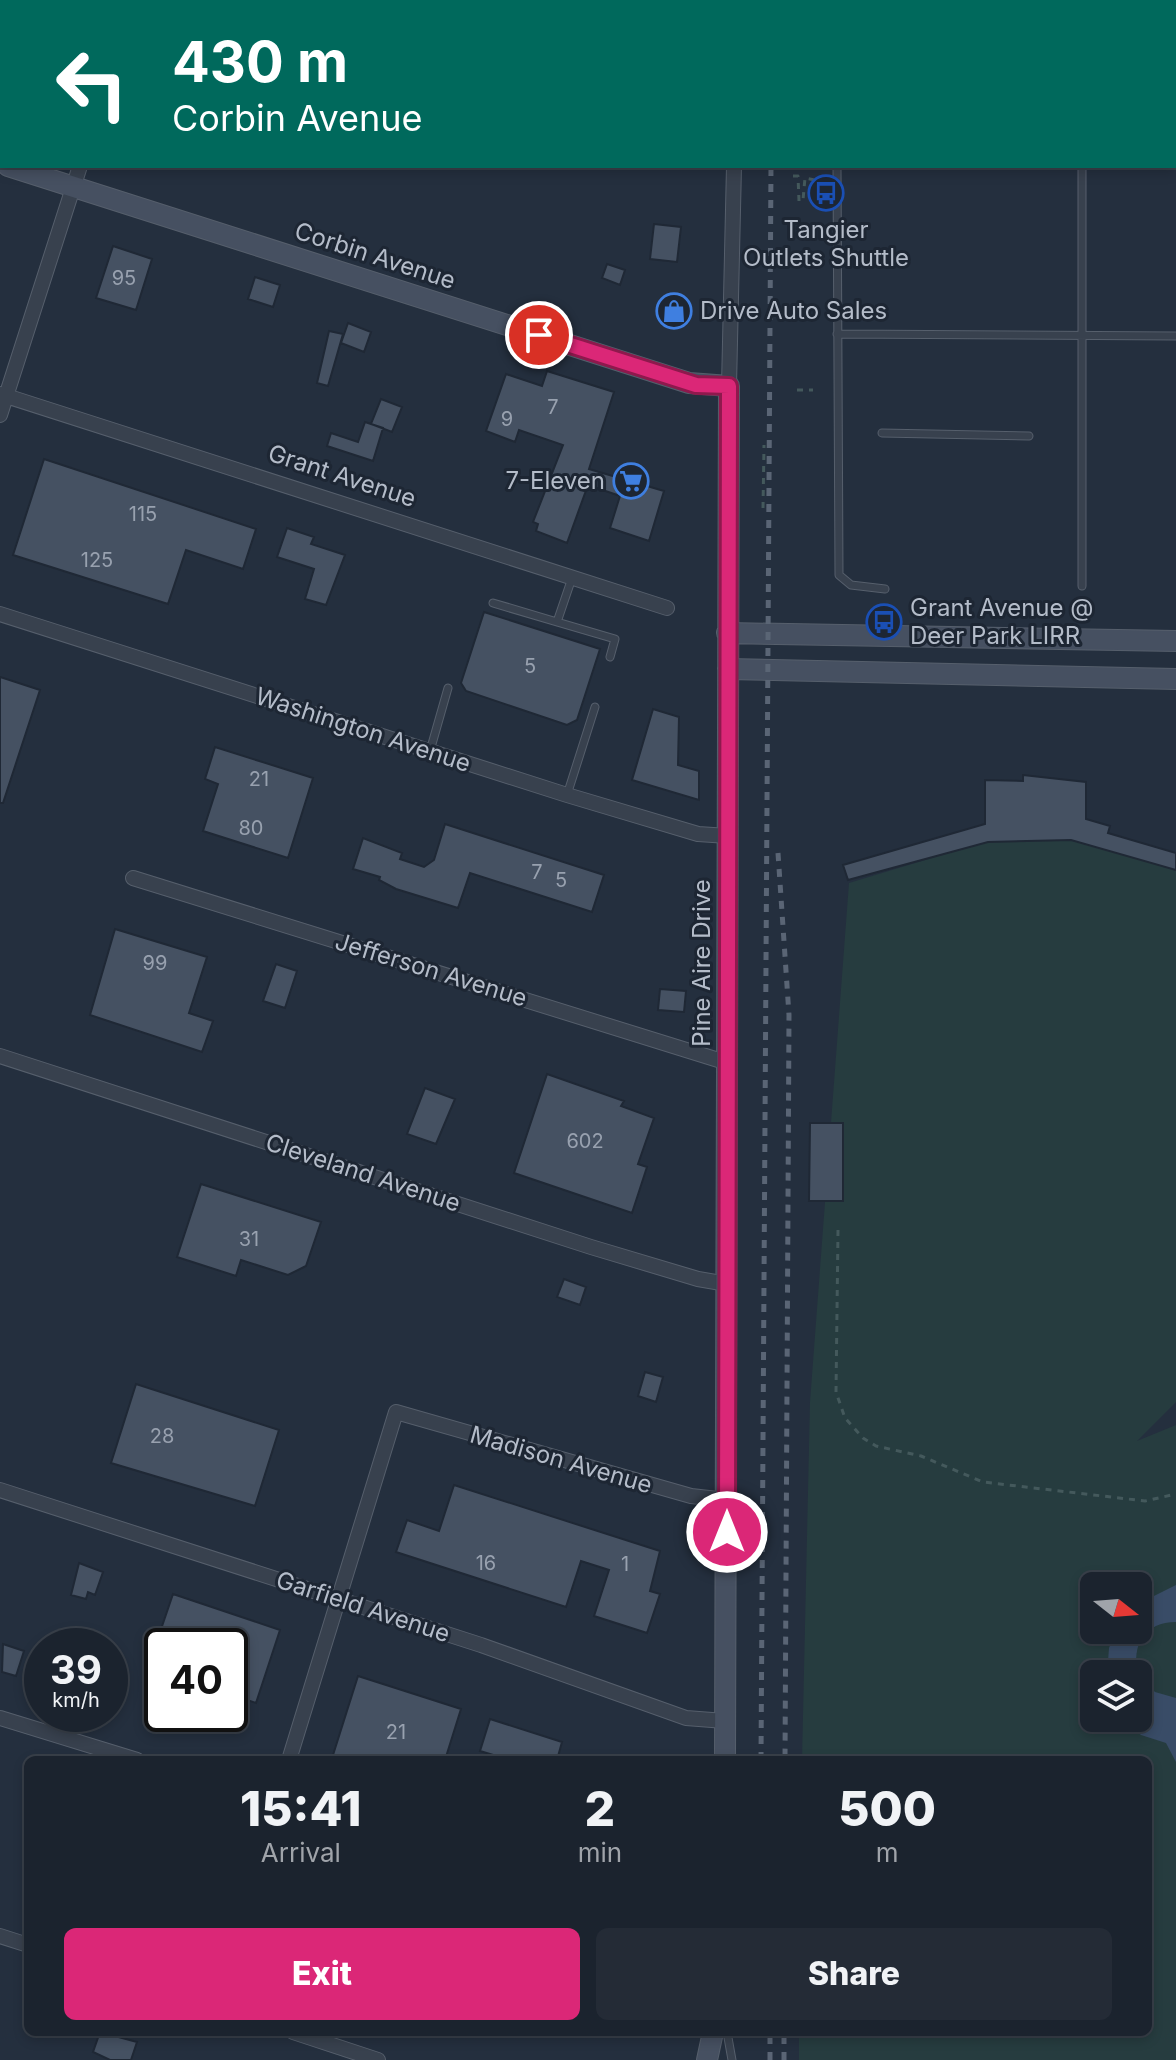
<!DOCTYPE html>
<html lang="en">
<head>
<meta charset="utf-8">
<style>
	body { margin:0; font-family:Inter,sans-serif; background:#242b36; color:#f1f3f6; height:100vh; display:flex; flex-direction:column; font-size:30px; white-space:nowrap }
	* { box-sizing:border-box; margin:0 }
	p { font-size:26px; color:#a0a4aa }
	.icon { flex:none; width:44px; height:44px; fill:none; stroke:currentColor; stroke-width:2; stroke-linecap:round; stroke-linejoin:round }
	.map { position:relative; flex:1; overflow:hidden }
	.panel { position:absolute; left:24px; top:1756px; width:1128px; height:280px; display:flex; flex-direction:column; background:#1b232e; border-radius:12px; box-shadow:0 4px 12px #0003,0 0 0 2px #39404a }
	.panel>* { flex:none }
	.top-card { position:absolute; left:0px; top:0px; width:1176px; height:168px; box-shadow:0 4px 12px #0003,0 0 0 2px #39404a; background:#00695c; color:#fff; overflow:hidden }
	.needle { width:52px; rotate:107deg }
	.buttons { position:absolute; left:1080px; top:1572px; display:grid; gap:16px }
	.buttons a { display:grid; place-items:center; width:72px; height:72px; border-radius:12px; background:#1b232e; box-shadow:0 4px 12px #0003,0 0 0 2px #39404a; font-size:40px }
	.speed { position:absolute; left:24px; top:1628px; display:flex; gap:16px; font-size:40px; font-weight:700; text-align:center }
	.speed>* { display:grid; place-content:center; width:104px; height:104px; border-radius:50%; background:#1b232e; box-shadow:0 4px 12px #0003,0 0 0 2px #39404a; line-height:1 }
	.speed small { font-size:20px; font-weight:400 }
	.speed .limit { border:4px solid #111; border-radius:12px; background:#fff; color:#111 }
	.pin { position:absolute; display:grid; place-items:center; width:68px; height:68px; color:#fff; margin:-34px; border:4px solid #fff; border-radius:50%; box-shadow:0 2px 8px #0007 }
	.me { position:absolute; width:88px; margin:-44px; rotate:0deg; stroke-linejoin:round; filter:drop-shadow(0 0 6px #0008) }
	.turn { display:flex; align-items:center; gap:28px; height:168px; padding:0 40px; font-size:36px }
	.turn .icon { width:104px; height:104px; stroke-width:2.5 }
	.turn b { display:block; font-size:56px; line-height:68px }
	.eta { display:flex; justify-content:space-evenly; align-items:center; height:136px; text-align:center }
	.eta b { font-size:48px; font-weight:800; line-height:56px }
	.primary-button { display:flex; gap:16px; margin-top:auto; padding:16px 40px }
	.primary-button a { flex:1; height:92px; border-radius:12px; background:#db2777; color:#fff; font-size:32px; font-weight:800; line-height:92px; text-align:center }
	.primary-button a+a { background:#242b36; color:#f1f3f6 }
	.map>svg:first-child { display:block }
	.green { fill:#263c3f; fill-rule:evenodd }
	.water { fill:#394c67 }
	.building { fill:#455162; stroke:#1f2835; stroke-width:2 }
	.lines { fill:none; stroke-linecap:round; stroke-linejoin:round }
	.lane-casing { stroke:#565f6c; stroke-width:9 }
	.street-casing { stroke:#565f6c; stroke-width:16 }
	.secondary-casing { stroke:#565f6c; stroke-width:22 }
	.path { stroke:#44595c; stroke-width:3; stroke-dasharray:6 6; stroke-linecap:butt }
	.lane { stroke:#38414e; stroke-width:7 }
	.street { stroke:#38414e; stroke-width:14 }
	.secondary { stroke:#465061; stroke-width:20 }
	.rail { stroke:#5a6575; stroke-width:5; stroke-dasharray:8 8; stroke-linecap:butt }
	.route-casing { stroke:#8e194d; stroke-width:20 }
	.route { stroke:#db2777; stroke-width:14 }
	.labels { text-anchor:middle; stroke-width:6; stroke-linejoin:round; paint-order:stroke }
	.number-label { font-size:20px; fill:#98a1af }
	.poi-label { font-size:24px; fill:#b4bcc9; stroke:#1d2633; text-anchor:start }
	.street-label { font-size:24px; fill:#b4bcc9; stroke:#1d2633 }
</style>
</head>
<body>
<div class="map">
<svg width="1176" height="2060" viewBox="0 0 1176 2060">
	<rect width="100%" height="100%" fill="#242f3e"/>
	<path class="green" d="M998,838L1075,839L1176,871V1402L1137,1441L1176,1425V2060H799V2032H1148V1760H802L810,1402L849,883ZM1094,1586H1138V1630H1094ZM1094,1674H1138V1718H1094Z"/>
	<path class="water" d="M1176,1585V1622C1145,1622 1131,1645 1138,1674H1107L1109,1648L1116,1630H1138V1604Z
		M1138,1675L1155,1692L1176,1698V1762L1166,1743L1141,1735L1123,1718H1138Z"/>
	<path class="building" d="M654,224L681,227L677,262L650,259Z
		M113,246L152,259L136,310L96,298Z
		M607,264L625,270L620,285L602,278Z
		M255,277L280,285L273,307L248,299Z
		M348,323L371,332L364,352L341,343Z
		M329,331L343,334L328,386L317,383Z
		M547,371L614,392L589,469L664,491L649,541L610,528L620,496L588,485L567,543L536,531L538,524L533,522L563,445L519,430L515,442L486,431L506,374L542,386Z
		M381,399L402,407L392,432L371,424Z
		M365,422L383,428L373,461L327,446L331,433L358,442Z
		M44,459L256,529L243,569L186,550L168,604L13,555Z
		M287,528L314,537L311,544L345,555L326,605L305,599L314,569L277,557Z
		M484,612L600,649L577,720L567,725L466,691L461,683Z
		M0,677L40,690L3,803H0Z
		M653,709L679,717L678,765L699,771V800L632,780Z
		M215,747L313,778L288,858L203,831L218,784L205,779Z
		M1023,775L1086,782V819L1110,826L1108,833L1176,853V870L1071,840L988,842L848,880L843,865L985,824V780L1023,781Z
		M445,824L604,875L592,912L470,873L458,908L396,889L379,880L380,877L353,869L363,838L402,853L400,859L424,867L434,860Z
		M115,929L207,957L189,1013L213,1021L202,1052L90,1015Z
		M276,964L297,971L285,1008L263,1001Z
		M660,989L686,991L684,1012L658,1010Z
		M547,1074L624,1101L621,1106L654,1118L638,1164L647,1167L632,1213L514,1173Z
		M425,1088L455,1099L436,1144L407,1134Z
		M810,1123H843V1201H809Z
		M201,1184L321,1222L306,1266L288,1275L241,1260L236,1276L177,1257Z
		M564,1279L586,1287L580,1305L557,1297Z
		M645,1372L663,1377L656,1402L638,1396Z
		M136,1384L279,1430L255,1506L111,1463Z
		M454,1485L660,1551L650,1591L660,1594L647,1633L594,1616L609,1570L581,1561L566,1607L396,1552L407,1520L439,1531Z
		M79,1563L103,1572L95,1595L88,1592L86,1599L71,1595Z
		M173,1594L280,1630L256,1703L230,1694V1646H162V1688L143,1682Z
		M3,1644L24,1651L16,1676L2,1672Z
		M358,1676L461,1709L445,1760H349L333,1755Z
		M490,1719L562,1742L557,1760H510L480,1751Z
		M100,2032L137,2042L131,2060H110L93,2052Z"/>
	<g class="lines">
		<defs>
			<path id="lane" d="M1081,0V2
				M858,2L861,0
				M837,166L839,575L851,585L885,589
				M1082,166V586
				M837,334L1176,336
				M882,433L1029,436
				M572,578L557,622L615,639L610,657
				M493,603L557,622
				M430,751L448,688
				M567,795L595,707
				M727,2032L732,2060"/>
			<path id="street" d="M133,2L134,0
				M735,2V0
				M729,386L734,166
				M0,394L667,608
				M0,415L80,166
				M0,614L567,795L698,834L728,836
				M133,878L728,1063
				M0,1056L591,1247L698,1279L727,1284
				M0,1490L481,1645L686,1718L725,1721
				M0,1718L137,1760
				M289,1760L396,1412L691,1496L727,1500
				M0,1936L28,1945
				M293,2032L378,2060"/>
			<path id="secondary" d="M8,166L689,383L729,386L725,1760
				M727,633L1176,641
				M728,669L1176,679
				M707,2060L713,2032"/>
		</defs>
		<use href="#lane" class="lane-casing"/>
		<use href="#street" class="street-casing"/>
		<use href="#secondary" class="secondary-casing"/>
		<path class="path" d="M793,176H798L799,201L803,200L805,178L820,181
			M801,254H813
			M797,390H813
			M763,508L764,445
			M838,1230L836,1392L845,1418L863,1438L876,1446L921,1456L983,1482L1145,1501L1176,1494"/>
		<use href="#lane" class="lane"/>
		<use href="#street" class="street"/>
		<use href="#secondary" class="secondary"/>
		<path class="rail" d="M772,2V0
			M778,853L789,1015L785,1760
			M761,1760L771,166
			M770,2060V2032
			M784,2060V2032"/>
	</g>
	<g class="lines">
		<defs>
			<path id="route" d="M539,335L696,385L729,386L727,1532"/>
		</defs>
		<use href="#route" class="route-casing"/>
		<use href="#route" class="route"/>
	</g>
	<defs>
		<symbol id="bus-ring" viewBox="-11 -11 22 22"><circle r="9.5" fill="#1d2633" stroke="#1a4fb4" stroke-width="1.5"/><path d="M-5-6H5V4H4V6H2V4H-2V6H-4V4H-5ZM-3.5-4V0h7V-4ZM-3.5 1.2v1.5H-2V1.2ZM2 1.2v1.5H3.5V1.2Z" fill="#1a4fb4"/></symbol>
		<symbol id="shop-ring" viewBox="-11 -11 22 22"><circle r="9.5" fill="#1d2633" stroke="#3f7fe0" stroke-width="1.5"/><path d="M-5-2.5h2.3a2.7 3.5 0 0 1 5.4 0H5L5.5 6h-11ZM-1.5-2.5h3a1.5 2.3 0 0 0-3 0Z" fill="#3f7fe0"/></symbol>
		<symbol id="supermarket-ring" viewBox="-11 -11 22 22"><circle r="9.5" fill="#1d2633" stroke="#3f7fe0" stroke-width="1.5"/><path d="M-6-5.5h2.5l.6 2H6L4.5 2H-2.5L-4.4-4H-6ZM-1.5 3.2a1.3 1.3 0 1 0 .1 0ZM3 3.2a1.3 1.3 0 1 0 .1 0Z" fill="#3f7fe0"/></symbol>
	</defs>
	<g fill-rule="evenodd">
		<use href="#bus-ring" x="806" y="173" width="40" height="40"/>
		<use href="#shop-ring" x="654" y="291" width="40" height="40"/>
		<use href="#supermarket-ring" x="611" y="461" width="40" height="40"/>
		<use href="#bus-ring" x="864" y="602" width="40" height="40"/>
	</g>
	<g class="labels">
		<g class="number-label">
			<text x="124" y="285">95</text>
			<text x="553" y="414">7</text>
			<text x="507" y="426">9</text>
			<text x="143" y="521">115</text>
			<text x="97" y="567">125</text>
			<text x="530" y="673">5</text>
			<text x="259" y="786">21</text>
			<text x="251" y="835">80</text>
			<text x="537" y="879">7</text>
			<text x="561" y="887">5</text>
			<text x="155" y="970">99</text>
			<text x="585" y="1148">602</text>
			<text x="249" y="1246">31</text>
			<text x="162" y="1443">28</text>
			<text x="486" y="1570">16</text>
			<text x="625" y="1571">1</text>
			<text x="396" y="1739">21</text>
		</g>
		<g class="poi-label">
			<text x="826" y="238" text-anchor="middle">Tangier<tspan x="826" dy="28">Outlets Shuttle</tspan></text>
			<text x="700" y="319">Drive Auto Sales</text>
			<text x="605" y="489" text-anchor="end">7-Eleven</text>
			<text x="910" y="616">Grant Avenue @<tspan x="910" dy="28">Deer Park LIRR</tspan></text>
		</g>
		<g class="street-label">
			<text transform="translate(375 256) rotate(18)" y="8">Corbin Avenue</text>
			<text transform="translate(342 476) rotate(18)" y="8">Grant Avenue</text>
			<text transform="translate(363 730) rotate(18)" y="8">Washington Avenue</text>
			<text transform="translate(702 963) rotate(-90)" y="8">Pine Aire Drive</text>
			<text transform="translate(431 970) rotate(17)" y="8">Jefferson Avenue</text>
			<text transform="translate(363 1173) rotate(18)" y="8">Cleveland Avenue</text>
			<text transform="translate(561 1460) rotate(16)" y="8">Madison Avenue</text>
			<text transform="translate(363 1607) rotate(18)" y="8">Garfield Avenue</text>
		</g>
	</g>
</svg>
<div class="buttons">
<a><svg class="needle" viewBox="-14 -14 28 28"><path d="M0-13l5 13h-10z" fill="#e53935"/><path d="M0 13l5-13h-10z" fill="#a0a4aa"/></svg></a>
<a><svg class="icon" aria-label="layers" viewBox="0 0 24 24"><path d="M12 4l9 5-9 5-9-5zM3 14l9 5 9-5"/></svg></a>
</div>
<div class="speed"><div>39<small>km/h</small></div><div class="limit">40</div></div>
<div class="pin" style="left:539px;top:335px;background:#d93025"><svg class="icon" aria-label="arrive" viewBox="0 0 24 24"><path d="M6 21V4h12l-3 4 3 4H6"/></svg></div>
<svg class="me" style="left:727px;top:1532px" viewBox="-20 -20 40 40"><circle r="17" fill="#db2777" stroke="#fff" stroke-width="3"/><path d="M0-11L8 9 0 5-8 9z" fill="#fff"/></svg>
<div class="top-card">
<div class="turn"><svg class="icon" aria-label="left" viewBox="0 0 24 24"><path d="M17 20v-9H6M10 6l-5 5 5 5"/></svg><div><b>430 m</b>Corbin Avenue</div></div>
</div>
<section class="panel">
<div class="eta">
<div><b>15:41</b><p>Arrival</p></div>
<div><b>2</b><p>min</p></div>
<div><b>500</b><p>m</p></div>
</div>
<div class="primary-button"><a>Exit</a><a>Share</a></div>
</section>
</div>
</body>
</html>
